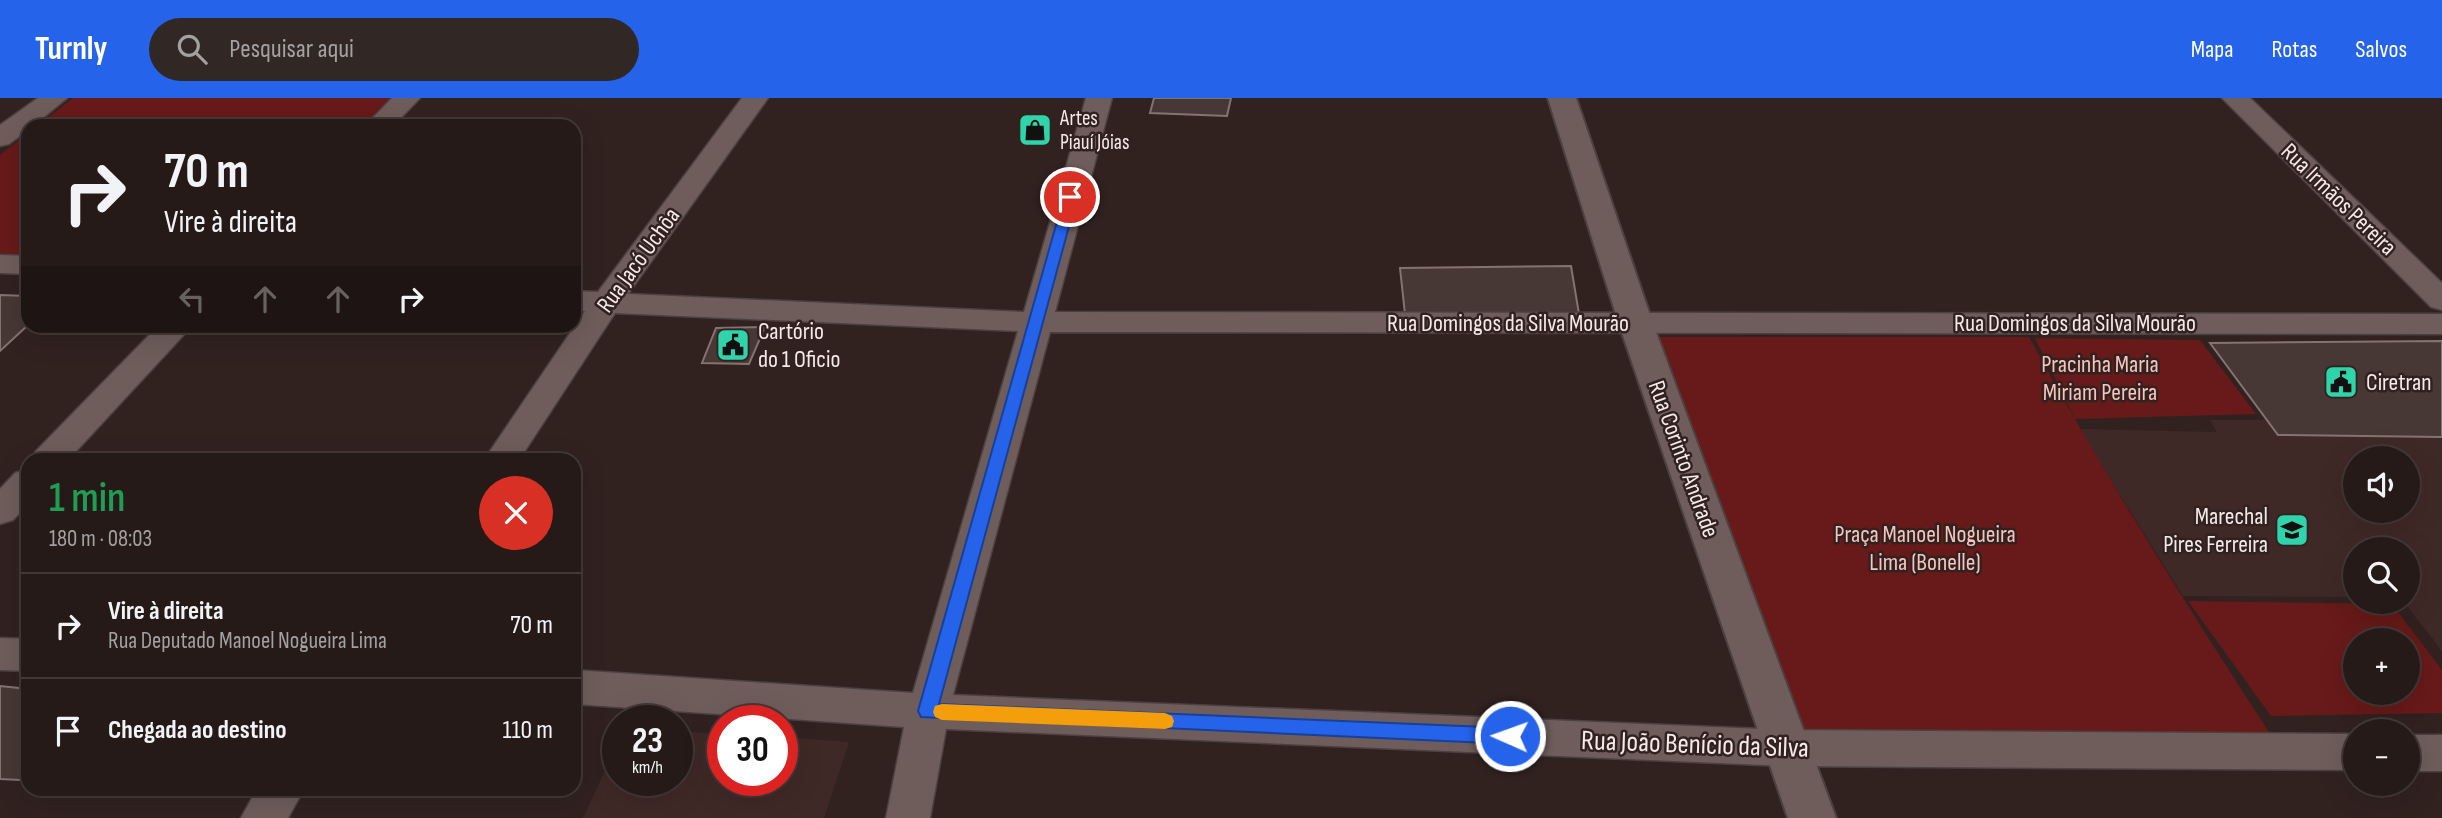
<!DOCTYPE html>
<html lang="pt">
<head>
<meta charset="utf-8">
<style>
	body { margin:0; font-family:"Sofia Sans Condensed",sans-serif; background:#312725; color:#f1f3f6; height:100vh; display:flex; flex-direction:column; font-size:26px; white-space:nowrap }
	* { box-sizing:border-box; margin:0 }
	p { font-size:23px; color:#a3a1a2 }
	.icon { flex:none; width:38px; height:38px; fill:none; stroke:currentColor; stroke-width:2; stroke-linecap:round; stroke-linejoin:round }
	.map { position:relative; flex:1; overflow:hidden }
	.panel { position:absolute; left:21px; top:355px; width:560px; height:343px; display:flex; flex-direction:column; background:#251a18; border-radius:21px; box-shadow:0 7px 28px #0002,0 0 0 2px #423837 }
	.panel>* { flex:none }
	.guide { position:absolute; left:21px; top:21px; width:560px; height:214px; border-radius:21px; box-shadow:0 7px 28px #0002,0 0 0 2px #423837; background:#251a18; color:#f1f3f6; overflow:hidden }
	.buttons { position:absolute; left:2343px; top:348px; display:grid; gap:14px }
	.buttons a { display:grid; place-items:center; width:77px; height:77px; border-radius:50%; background:#251a18; box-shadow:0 7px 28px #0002,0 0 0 2px #423837; font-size:35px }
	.speed { position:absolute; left:602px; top:607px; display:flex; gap:14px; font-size:35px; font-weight:700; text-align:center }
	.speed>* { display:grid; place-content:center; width:91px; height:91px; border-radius:50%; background:#251a18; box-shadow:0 7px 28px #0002,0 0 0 2px #423837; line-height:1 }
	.speed small { font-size:18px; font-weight:400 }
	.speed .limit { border:10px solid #d22; background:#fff; color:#111 }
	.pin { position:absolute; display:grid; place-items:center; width:60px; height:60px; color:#fff; margin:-30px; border:4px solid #fff; border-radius:50%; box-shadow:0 2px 7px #0007 }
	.me { position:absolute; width:77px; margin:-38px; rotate:272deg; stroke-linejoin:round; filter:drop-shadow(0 0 5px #0008) }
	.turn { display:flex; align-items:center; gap:24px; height:147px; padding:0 28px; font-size:32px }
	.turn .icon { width:91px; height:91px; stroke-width:2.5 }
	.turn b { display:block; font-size:49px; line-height:60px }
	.lanes { display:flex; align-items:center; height:66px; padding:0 28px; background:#0003; justify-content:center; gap:35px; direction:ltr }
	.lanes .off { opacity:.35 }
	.round { display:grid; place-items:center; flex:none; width:74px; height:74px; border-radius:37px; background:#312725 }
	.headline { display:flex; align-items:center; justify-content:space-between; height:119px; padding:0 28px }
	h1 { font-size:42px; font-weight:600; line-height:52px; color:#1e9e55 }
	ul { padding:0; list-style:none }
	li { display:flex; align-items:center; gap:21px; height:105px; padding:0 28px; border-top:2px solid #423837 }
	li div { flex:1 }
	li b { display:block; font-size:26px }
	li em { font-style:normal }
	header { display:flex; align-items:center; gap:42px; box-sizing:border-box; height:98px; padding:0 35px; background:#2563eb; color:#fff }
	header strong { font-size:33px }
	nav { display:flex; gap:38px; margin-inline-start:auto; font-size:24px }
	.search { width:490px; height:63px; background:#312725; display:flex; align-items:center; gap:18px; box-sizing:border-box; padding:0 24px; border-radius:38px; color:#a3a1a2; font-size:26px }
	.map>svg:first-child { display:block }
	.built { fill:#3f2927; fill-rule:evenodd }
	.green { fill:#671a19; fill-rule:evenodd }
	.building { fill:#473735; stroke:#857371; stroke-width:2 }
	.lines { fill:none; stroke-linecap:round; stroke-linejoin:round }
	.minor-casing { stroke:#4d4140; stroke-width:3 }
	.tertiary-casing { stroke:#4d4140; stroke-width:4 }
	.minor { fill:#6e5d5b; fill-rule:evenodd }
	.tertiary { fill:#6e5d5b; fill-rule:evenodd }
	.route { fill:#2563eb; stroke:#184099; stroke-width:2 }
	.slow { fill:#f59e0b }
	.labels { text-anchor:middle; stroke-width:5; stroke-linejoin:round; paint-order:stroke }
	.far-poi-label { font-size:21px; fill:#f5eae9; stroke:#312220; text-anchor:start }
	.street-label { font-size:24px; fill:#f5eae9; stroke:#312220 }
	.poi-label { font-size:24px; fill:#f5eae9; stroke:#312220; text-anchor:start }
	.park-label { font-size:24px; fill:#f6c5bf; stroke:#312220 }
	.near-street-label { font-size:28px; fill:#f5eae9; stroke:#312220 }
</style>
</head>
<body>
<header>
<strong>Turnly</strong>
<div class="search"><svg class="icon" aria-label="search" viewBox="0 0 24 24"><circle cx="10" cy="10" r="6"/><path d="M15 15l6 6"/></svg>Pesquisar aqui</div>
<nav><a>Mapa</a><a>Rotas</a><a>Salvos</a></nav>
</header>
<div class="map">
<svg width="2442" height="720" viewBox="0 0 2442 720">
	<rect width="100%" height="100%" fill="#312220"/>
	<path class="built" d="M2210,322H2268L2442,339V553L2404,504H2408V452H2356L2355,499L2183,498L2079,331L2217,334ZM2356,360H2408V413H2356Z
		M677,633L723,636V682H782V639L849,644L824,720H583L618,645V682H677Z"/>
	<path class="green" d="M73,0H392L363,28H37Z
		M28,35V157L0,155V57Z
		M1639,239H2029C2107,382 2193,518 2282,654L1790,645Z
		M2035,240L2200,242L2256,316L2075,321Z
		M2188,503L2392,506L2442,572V615L2271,618ZM2408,542V595H2356V542Z"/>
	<path class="building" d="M1154,0H1231L1227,18L1150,15Z
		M1571,168L1579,216H1405L1400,170Z
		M0,197L28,198V227L0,253Z
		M765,229L749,266L702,265L716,230Z
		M2442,243V339L2278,337L2210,245Z
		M0,588L28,591V672L20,682L0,681Z"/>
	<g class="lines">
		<defs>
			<path id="minor" d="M38,0H67L33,28H28V32L9,46L0,48V27Z
				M392,0H420L393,28H365Z
				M742,0H768L628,196L1024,214L1086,0H1112L1055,214L2442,216V236L1050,234L953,597L1787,632L2356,636V672L1787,668L946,631L930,720H886L904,629L574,606V572L913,595L1018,233L615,215L519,362H484L585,213H574V193L598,194Z
				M2222,0H2250L2442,185V212L2431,209Z
				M0,157L28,158V176L0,175Z
				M158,228H192L68,362H31L36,353Z
				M28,371V406L13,422L0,426V391L15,375Z
				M0,540L28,541V573L0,572Z
				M2408,637H2442V673H2408Z
				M257,691H304L288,720H241Z"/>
			<path id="tertiary" d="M1548,0H1576L1653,226L1836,720H1788L1619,226Z"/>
		</defs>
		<use href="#minor" class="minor-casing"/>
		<use href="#tertiary" class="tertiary-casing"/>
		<use href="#minor" class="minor"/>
		<use href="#tertiary" class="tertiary"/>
	</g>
	<path class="route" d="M1070,96L1077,99L939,606L1510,630L1516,632L1519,638L1516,644L1510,646L921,619L918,613L1064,99Z"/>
	<path class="slow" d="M942,606L1165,615L1172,618L1174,623L1172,629L1165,631L942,622L935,619L933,614L935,608Z"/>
	<defs>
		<symbol id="shop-square" viewBox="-11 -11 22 22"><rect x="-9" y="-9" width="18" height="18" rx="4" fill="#2fd4aa" stroke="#312220"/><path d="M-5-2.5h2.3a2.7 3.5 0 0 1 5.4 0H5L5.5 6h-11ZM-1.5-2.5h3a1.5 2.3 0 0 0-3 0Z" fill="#111"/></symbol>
		<symbol id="civic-square" viewBox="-11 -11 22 22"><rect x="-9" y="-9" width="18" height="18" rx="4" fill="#2fd4aa" stroke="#312220"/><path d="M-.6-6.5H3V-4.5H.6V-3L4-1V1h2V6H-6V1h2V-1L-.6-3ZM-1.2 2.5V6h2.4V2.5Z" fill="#111"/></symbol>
		<symbol id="school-square" viewBox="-11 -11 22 22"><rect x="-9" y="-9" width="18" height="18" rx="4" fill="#2fd4aa" stroke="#312220"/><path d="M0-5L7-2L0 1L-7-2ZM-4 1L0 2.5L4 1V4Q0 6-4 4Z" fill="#111"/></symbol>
	</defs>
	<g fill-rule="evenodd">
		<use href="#shop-square" x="1016" y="13" width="38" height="38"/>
		<use href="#civic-square" x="714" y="228" width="38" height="38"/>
		<use href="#civic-square" x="2322" y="265" width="38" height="38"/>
		<use href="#school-square" x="2273" y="413" width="38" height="38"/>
	</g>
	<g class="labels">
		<g class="far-poi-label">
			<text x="1060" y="27">Artes<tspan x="1060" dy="24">Piauí Jóias</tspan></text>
		</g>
		<g class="street-label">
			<text transform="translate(2339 101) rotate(44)" y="8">Rua Irmãos Pereira</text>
			<text transform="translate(638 162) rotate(-54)" y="8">Rua Jacó Uchôa</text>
			<text x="1508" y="233">Rua Domingos da Silva Mourão</text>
			<text x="2075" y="233">Rua Domingos da Silva Mourão</text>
			<text transform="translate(1684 361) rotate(70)" y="8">Rua Corinto Andrade</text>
		</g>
		<g class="poi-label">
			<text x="758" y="241">Cartório<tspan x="758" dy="28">do 1 Oficio</tspan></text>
			<text x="2366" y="292">Ciretran</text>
			<text x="2268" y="426" text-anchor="end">Marechal<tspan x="2268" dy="28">Pires Ferreira</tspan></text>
		</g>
		<g class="park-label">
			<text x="2100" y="274">Pracinha Maria<tspan x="2100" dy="28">Miriam Pereira</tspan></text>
			<text x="1925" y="444">Praça Manoel Nogueira<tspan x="1925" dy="28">Lima (Bonelle)</tspan></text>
		</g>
		<g class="near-street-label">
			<text transform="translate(1695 645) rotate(2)" y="10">Rua João Benício da Silva</text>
		</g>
	</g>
</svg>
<div class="buttons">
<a><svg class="icon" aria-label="sound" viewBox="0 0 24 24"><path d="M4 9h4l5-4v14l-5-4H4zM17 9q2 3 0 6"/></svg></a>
<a><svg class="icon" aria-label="search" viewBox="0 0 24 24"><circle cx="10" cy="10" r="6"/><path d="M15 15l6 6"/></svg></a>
<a>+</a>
<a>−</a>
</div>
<div class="speed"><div>23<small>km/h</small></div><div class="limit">30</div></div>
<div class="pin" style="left:1070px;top:99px;background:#d93025"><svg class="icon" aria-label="arrive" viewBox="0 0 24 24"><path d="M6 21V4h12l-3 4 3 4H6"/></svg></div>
<svg class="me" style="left:1510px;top:638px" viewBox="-20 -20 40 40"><circle r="17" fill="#2563eb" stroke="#fff" stroke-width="3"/><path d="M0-11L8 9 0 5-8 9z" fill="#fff"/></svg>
<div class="guide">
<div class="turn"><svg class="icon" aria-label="right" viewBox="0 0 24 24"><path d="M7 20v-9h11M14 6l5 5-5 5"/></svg><div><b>70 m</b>Vire à direita</div></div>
<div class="lanes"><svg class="icon off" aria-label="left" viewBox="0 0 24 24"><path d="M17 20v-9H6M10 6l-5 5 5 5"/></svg><svg class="icon off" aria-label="ahead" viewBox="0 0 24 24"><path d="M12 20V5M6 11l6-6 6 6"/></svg><svg class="icon off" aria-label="ahead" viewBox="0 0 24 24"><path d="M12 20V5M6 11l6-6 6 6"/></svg><svg class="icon" aria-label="right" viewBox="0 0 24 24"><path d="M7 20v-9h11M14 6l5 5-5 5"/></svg></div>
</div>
<section class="panel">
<div class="headline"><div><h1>1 min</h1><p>180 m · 08:03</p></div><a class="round" style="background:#d93025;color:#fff"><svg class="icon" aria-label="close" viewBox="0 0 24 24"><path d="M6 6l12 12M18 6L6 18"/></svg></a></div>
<ul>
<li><svg class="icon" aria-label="right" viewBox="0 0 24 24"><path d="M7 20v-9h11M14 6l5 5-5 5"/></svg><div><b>Vire à direita</b><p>Rua Deputado Manoel Nogueira Lima</p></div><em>70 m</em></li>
<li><svg class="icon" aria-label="arrive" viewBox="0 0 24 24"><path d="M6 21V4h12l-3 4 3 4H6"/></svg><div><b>Chegada ao destino</b></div><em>110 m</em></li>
</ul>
</section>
</div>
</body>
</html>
